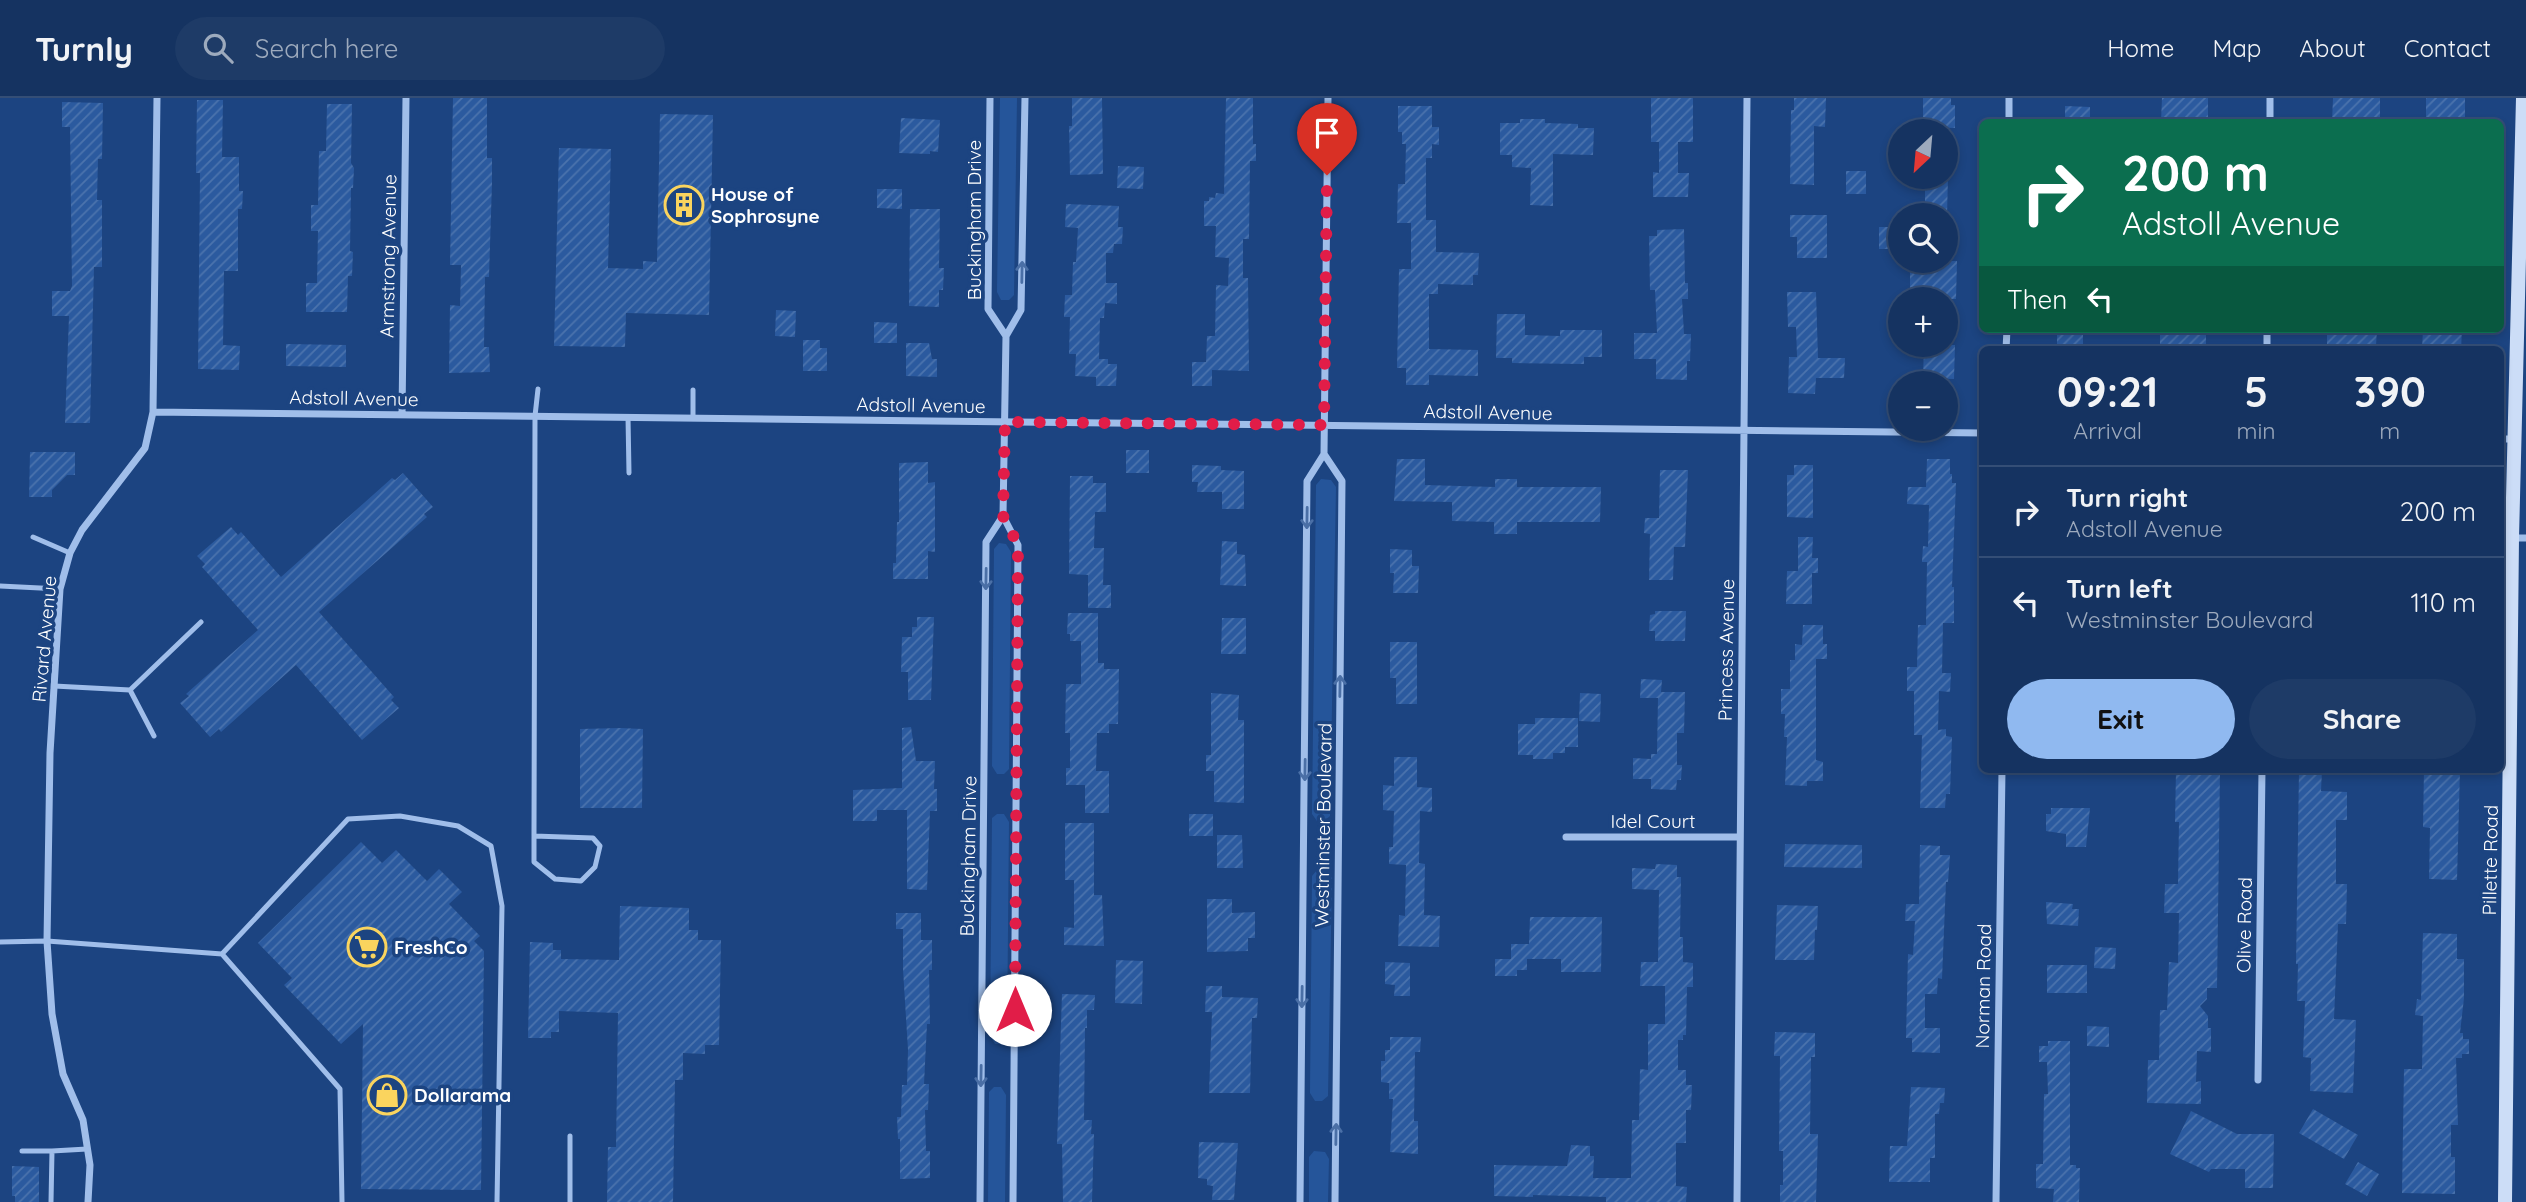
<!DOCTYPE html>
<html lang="en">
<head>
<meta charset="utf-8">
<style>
	body { margin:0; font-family:Quicksand,sans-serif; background:#1e3b67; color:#f1f3f6; height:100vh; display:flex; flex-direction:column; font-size:26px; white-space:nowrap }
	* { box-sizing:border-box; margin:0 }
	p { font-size:23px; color:#9daabd }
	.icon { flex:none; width:38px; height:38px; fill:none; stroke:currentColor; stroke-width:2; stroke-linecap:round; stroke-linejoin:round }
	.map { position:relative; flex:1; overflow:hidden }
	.drawer { position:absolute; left:1979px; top:248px; width:525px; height:427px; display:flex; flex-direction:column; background:#153361; border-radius:10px; box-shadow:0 4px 10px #0003,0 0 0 2px #344e76 }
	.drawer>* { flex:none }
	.banner { position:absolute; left:1979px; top:21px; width:525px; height:214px; border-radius:10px; box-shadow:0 4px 10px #0003,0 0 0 2px #344e76; background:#0b6e4f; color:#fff; overflow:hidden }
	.needle { width:46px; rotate:206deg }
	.buttons { position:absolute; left:1888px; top:21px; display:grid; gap:14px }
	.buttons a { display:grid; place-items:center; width:70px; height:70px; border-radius:50%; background:#153361; box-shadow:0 4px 10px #0003,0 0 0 2px #344e76; font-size:35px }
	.pin { position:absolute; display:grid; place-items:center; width:60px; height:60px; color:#fff; margin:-72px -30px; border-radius:50% 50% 50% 0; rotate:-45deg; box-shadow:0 0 7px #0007 }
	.pin .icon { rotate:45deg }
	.me { position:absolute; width:77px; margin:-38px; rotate:0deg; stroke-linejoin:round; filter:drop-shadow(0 0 5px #0008) }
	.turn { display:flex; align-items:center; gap:24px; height:147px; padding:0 28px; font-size:32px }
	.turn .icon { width:91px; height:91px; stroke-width:2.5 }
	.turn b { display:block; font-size:49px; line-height:60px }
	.then { display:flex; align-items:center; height:66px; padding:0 28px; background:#0003; gap:14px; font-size:26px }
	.eta { display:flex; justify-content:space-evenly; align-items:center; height:119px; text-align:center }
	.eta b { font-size:42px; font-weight:800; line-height:49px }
	.button { display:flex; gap:14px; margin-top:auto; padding:14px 28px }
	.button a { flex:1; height:80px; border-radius:42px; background:#90b9f0; color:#111; font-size:28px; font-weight:800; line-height:80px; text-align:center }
	.button a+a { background:#1e3b67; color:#f1f3f6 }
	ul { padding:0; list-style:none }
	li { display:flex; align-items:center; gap:21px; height:91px; padding:0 28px; border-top:2px solid #344e76 }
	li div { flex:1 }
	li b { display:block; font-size:26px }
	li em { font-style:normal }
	header { display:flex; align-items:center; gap:42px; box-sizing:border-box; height:98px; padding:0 35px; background:#153361; border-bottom:2px solid #344e76 }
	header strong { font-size:33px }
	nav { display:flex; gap:38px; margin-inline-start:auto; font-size:24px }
	.search { width:490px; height:63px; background:#1e3b67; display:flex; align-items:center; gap:18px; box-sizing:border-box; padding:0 24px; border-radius:38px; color:#9daabd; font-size:26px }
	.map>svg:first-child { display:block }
	.grass { fill:#25559a }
	.building { fill:url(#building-hatch) }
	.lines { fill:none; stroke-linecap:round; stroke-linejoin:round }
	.lane { stroke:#a0beea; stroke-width:5 }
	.street { stroke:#a0beea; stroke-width:7 }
	.secondary { stroke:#ccddf7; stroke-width:14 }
	.oneway { stroke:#4a6fa6 }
	.route { stroke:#e11d48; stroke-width:12; stroke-dasharray:0 21.6 }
	.labels { text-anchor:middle; stroke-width:7; stroke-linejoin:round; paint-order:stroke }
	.poi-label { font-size:19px; font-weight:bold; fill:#fff; stroke:#1c4481; text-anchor:start }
	.street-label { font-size:19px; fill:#fff; stroke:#1c4481 }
</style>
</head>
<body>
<header>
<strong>Turnly</strong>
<div class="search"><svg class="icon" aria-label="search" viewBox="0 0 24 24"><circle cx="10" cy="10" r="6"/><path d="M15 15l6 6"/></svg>Search here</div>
<nav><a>Home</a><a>Map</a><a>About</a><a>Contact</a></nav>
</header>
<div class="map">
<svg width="2526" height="1104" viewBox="0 0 2526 1104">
	<defs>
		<pattern id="building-hatch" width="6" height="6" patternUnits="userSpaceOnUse" patternTransform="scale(1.75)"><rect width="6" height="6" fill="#2b5a9f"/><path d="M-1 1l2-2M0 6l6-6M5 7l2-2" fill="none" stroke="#4b73ad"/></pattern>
	</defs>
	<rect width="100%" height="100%" fill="#1c4481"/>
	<path class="grass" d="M1000,0H1017L1014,197L1009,202H1001L997,194Z
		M1321,381L1331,382L1336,389L1330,718L1324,723H1317L1312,716L1316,387Z
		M999,445L1006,446L1011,454L1009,671L1004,676H997L992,668L994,451Z
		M997,716H1004L1009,724L1007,941L1002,946H995L990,938L992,720Z
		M1317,772L1327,773L1332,780L1328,998L1322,1003H1315L1310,995L1312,778Z
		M994,989H1001L1006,997L1005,1104H988L989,994Z
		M1314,1053L1325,1054L1329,1061L1328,1104H1309V1059Z"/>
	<path class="building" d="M453,0H487V60H492V85L489,179H485L484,249H489L490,274L449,275L450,207L460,208L461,167H450Z
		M1072,0H1102L1103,76L1070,77L1069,28H1072Z
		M1226,0H1253V46H1256V63H1250L1249,138V141H1243V180H1248L1249,273L1212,272V288H1192V264H1206L1207,238H1215L1216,187L1228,188L1229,160L1215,159L1216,128H1204V103H1209V99L1215,100L1216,95L1224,96Z
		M1651,0H1693V44H1678V75H1689L1688,99H1653V74L1659,75V44H1651Z
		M1794,0H1826L1825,29L1814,28V87L1790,86L1791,12H1794Z
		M1923,0H1951V7H1955V30L1923,29Z
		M2162,0H2208V24H2161Z
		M2333,0H2380V24H2332Z
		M2426,0H2465V24H2426Z
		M197,2H223L222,59H239V93H243L242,111H238V173H224L223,247L240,248L239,272L198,271L200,75H196Z
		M62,4L103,5L102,61H98L97,102H102V169H94L90,325H65L69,218H52V193H70L72,188L70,29H62Z
		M327,6H352L351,65L354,70L353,90H351L350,153L353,154L352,178H348L347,214H306V185H317L318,133H311V107H318L319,53H326Z
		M1398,8H1432V29H1439V47L1432,46V60H1426V122H1436V154L1479,155L1478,177H1473V187L1438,186V196H1429V251L1478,252V278L1429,277V287H1406V270H1397L1399,171H1411V125H1397L1398,86H1405L1406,46H1402V34H1398Z
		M2065,8L2090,9V24H2065Z
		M660,16L713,17L709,217L626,215L625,249L554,248L559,50L611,51L608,170L643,171V163L657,164Z
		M901,20L940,22L938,54L930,53V56L899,55Z
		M1520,21H1545V25L1578,26V30H1594L1593,57L1553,56V108L1530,107L1531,70L1512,69V57H1500V25H1520Z
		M1118,68L1144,69L1143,91L1117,90Z
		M1846,73H1866V96H1846Z
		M1925,79H1948L1947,117H1925Z
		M877,91H902V111L877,110Z
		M1066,106L1119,108L1118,129H1123L1122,146H1114L1113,155H1106V185H1117V206L1105,205L1104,220H1100L1099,261H1108V266H1117L1116,288H1096V279L1075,278L1076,256H1069L1070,219H1064L1065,197H1072L1073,164H1076L1078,130L1065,129Z
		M910,111H940L939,170H944L943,192H939V209L909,208Z
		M1790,117H1827V160H1797V139H1790Z
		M1879,129H1900V151H1879Z
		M1684,131L1685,185H1688V201H1682L1684,236H1691L1690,263H1687V282L1656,281V261H1634V235H1657L1655,192H1650L1649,138H1657V132Z
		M1910,163H1957L1956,201H1910Z
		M1787,194H1816L1818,260H1845L1844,280H1816L1815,296L1788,295L1789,259H1797L1796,229H1788Z
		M776,212L796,213L795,239L775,238Z
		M1497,216H1525V237L1560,238V232H1602V259H1584V266L1512,265V260H1496Z
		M874,224L897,225V245H874Z
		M2057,231H2083V252H2057Z
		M2160,231H2206V247H2160Z
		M2327,231H2377L2376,248L2327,247Z
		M2423,231H2462L2461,252H2422Z
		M803,242H820V250H827V273H803Z
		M906,245H929L932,261H937V279L906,278Z
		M286,246L346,247V269L286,268Z
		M1924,247H1955L1954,281L1923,280Z
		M1126,352H1149V375H1126Z
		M30,354H75V377H67L52,392V399H29Z
		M1397,361H1425V387L1495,389V381H1517V389H1601L1600,424H1517V436H1494V424L1452,423V404L1394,403Z
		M1927,361H1950V376H1952V385H1956L1952,489H1954V525H1943L1942,575H1951L1950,594L1939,593L1938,632L1946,631V638L1952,639L1950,696H1946L1945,710H1920L1922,637H1914V593H1907V569H1917L1918,527H1926L1927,464H1922L1923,448L1928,449L1929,407L1907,406L1908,389H1926Z
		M928,364V385L935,384V454L928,453V481H893V465H896L897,424H899V365Z
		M1192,367L1221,368V372L1244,373V411H1222V394H1197L1198,384H1192Z
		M1794,367H1813V420L1787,419V377H1794Z
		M1660,372H1688L1685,449H1674L1673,482H1649L1650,436L1644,435L1645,420H1659Z
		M403,375L433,409L424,416L427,419L319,514L394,599L391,602L399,610L362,642L296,567L221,634L219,631L210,639L180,605L189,598L186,596L258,532L202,469L205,466L197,458L231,429L238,437L241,434L281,479L392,380L395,382Z
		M1070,378H1093V385H1106V414H1095L1094,450H1104L1103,487H1111V510H1088V477L1069,476Z
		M1798,439H1813L1812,460H1818V475H1812V506H1786L1787,473H1798Z
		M1222,443L1237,444V456L1245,457L1246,488L1220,487Z
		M1390,451L1412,452V468H1419L1418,495H1393L1394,475H1390Z
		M1655,513H1686L1685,543H1655V533H1649L1650,517L1655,516Z
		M1068,515H1098V565H1104V571H1119L1118,626H1109V635H1097L1096,673H1109V715H1085V687H1066V670H1070V635H1065L1066,586H1081V543H1070V536H1067Z
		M917,519H934L931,602H908V574H901L902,539H912V529H917Z
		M1222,520H1246V556H1221Z
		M1803,527H1823V546H1827V561H1816V662L1823,664V683H1807V688L1785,687L1787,639H1784L1785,616H1781V591H1790V562H1795V546L1802,547Z
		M1390,544H1417V606H1396V580H1390Z
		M1641,581L1662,582L1661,594H1685L1684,635H1677V667H1682L1681,682H1677L1676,692L1651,691V681H1633V660L1651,661V656H1657L1658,600H1640Z
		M1211,595L1239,597L1238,622H1244V705L1214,704V673H1206V657H1211Z
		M1580,595L1601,596L1600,624L1579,623Z
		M1535,620H1578V649H1565V655H1553V661H1533V657H1518V626H1535Z
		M911,629L916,663H935L934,691H937V713H930L927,792L907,791V712H877V723H853V692L902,690V630Z
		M620,630L643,631L642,710H580V631Z
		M1394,659H1417V689L1432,690V714L1420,713L1419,765L1425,766L1424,817L1440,818L1439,849L1398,848L1399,817L1405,818L1406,767L1389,766V749H1393L1394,713L1383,712V687L1394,688Z
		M2176,672H2220L2217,890H2207V901L2200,908L2208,918V930H2211V954L2197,953L2196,984L2201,983V1006L2147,1005L2148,962H2159L2160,912H2167L2169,864L2178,865L2179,815H2164L2165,786H2178L2179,724H2175Z
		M2299,672H2322L2321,693L2347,694V722H2336V786H2347L2346,826H2338L2334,921L2356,922L2353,995L2310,993L2311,960L2303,959L2305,903H2297L2298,866H2296Z
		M2424,672H2460L2457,782L2429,781L2430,730L2423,729Z
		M2051,710H2090L2086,749H2066V736L2046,733V716H2051Z
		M1189,716H1213V738H1189Z
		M1065,725H1094V797H1102L1104,848L1064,847V829L1074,830V782H1065Z
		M1217,737H1242L1243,770H1217Z
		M361,744L382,765L396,752L427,783L439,771L462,794L449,806L480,838L474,843L484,853L481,1092L361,1091L363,926L341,946L284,887L292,880L258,845Z
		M1785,746L1862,747V770L1784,769Z
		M1920,747L1940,748V757H1950L1948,784H1946L1942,881L1938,880L1937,896H1925V930H1940V955L1912,954V940H1906L1908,856L1913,857L1915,823H1905L1906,806H1919Z
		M1656,766L1677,767V779H1681L1680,839H1683V864L1693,865V889H1687L1686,937H1683V942H1678V972H1686V987H1692L1691,1012H1686V1045H1676V1088L1687,1089L1686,1104H1606V1099L1533,1097V1099L1494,1098V1067L1567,1068L1571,1047L1590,1048V1058H1594L1593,1080H1631L1632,1022H1639L1640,971L1648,972V926H1665V888H1640L1641,864H1658L1659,792L1632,791V770L1655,771Z
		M1207,801H1232V815L1255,814V840H1248V853L1207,854Z
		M2046,804L2073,806L2072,811H2079L2078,828L2047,826Z
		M1777,807L1818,808L1817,832H1815L1814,862H1775Z
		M620,808L689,810V832H698V842H721L719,947H705V956L683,955V982H675L673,1104H607L608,1049H616L618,915L559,913V934H551V940H528L530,844L553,845V852H561V861L619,862Z
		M896,815H921V842H932V872H929L930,926H927L924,986H929L928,1012H925L926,1053H930V1080L900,1081V1041H898L897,1019H901L902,987H907L908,952L903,871V831H896Z
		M1530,819H1602L1601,874H1561V861H1527V872H1517V878H1495V861H1511V846H1529Z
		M2423,835L2457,836V861H2464V900L2460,935H2463V941H2469V956H2462V960H2456L2458,1027H2451V1059H2455V1096L2402,1095L2404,971H2422L2423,918L2415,917L2417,901L2421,902Z
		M2095,849L2116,850L2115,871L2094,870Z
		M1116,862L1143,863L1142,906L1115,905Z
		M1385,864L1410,865V898H1394L1395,887L1385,886Z
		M2047,867H2087V895H2047Z
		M1206,888H1222V899L1258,900L1257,920H1252L1250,995H1209L1212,914H1205Z
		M1062,896L1095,897L1094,912H1087V930H1085L1084,1022H1092L1091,1036H1094L1092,1104H1063L1062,1046H1057Z
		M2087,928L2109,929V949L2087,948Z
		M1775,934L1815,935V959H1811L1810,1036H1818L1816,1104H1780V1087H1783V1053H1779L1780,958H1774Z
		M1390,939H1421L1420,954H1415L1414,1023H1418V1056L1390,1054L1393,1001H1389V985L1381,984V963H1385V952H1390Z
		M2048,943H2070V1067H2076V1070H2080L2079,1104H2053L2054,1091L2036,1090V1066H2043L2044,996H2048L2047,964H2039V948H2048Z
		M1911,989L1945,990L1944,1005H1940L1939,1016H1935V1060H1930V1084H1889L1890,1048H1907Z
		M2313,1011L2358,1037L2344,1061L2299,1035Z
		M2191,1013L2237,1036H2274L2273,1090H2245V1071H2211L2209,1074L2170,1056Z
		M1199,1044L1238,1045L1234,1102H1212L1213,1088L1207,1087V1081L1198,1080Z
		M2358,1064L2379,1076L2367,1098L2345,1086Z
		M12,1068L39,1069V1104H15V1098H12Z"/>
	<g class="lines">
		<path class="lane" d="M628,319L629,375
			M693,320V292
			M33,439L70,455
			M0,488L60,491
			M54,588L130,592L201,524
			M130,592L154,638
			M534,738L593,740L600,748L595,769L581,783L555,781L534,764V738L535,318L538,291
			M0,844L47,843L222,856L348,721L400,718L458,728L491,748L502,808L497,1104
			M222,856L340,991L342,1104
			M22,1053H52L51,1104
			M52,1053L87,1051
			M570,1104V1038"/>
		<path class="street" d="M990,0L988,211L1006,238
			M2009,24V0
			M2270,24V0
			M2006,252L2007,231
			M2267,252V231
			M153,314L1983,335
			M402,317L406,0
			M2501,341H2514
			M1324,356L1342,383L1335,1104
			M2512,440H2526
			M1566,739H1740
			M2258,982L2262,672
			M88,1104L90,1067L83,1022L63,976L52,916L47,843L50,655L60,491L70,455L82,432L145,350L153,314L157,0
			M980,1104L986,444L1003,418
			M1013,1104L1018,447L1003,418L1006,238L1021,212L1025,0
			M1300,1104L1307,383L1324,356L1328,0
			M1737,1104L1747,0
			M1996,1104L2002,672"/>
		<path class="secondary" d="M2505,1104L2512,440L2523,0"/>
	</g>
	<defs><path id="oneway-shaft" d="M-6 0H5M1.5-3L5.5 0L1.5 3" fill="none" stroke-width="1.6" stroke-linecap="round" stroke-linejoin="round" transform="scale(1.75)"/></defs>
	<g class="oneway">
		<use href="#oneway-shaft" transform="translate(1022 174) rotate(-89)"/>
		<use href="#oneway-shaft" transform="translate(1307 420) rotate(91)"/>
		<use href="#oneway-shaft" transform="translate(986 481) rotate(91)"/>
		<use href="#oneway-shaft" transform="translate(1340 588) rotate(-89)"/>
		<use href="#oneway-shaft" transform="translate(1305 672) rotate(91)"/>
		<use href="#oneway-shaft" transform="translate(1302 899) rotate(91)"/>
		<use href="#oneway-shaft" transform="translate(981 978) rotate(91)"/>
		<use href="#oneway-shaft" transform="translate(1336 1036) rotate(-89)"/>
	</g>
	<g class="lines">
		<path class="route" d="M1015,912L1018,447L1003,418L1005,324L1324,327L1327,77"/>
	</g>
	<defs>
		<symbol id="building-ring" viewBox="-11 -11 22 22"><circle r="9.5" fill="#1c4481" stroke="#fad45e" stroke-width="1.5"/><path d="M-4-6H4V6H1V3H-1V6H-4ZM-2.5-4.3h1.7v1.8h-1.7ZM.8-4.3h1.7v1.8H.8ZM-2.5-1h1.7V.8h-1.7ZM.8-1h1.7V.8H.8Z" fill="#fad45e"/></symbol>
		<symbol id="supermarket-ring" viewBox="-11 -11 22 22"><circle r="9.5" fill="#1c4481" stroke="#fad45e" stroke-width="1.5"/><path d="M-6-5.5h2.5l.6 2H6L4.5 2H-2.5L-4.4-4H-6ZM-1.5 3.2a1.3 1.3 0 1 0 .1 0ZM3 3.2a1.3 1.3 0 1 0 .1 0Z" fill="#fad45e"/></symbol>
		<symbol id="shop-ring" viewBox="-11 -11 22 22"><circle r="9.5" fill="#1c4481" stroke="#fad45e" stroke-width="1.5"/><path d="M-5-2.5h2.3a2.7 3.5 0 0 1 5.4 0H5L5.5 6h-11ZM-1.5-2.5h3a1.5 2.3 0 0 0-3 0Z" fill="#fad45e"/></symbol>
	</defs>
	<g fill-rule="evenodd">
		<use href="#building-ring" x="662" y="85" width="44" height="44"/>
		<use href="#supermarket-ring" x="345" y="827" width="44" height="44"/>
		<use href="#shop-ring" x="365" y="975" width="44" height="44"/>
	</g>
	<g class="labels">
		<g class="poi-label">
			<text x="711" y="103">House of<tspan x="711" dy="22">Sophrosyne</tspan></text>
			<text x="394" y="856">FreshCo</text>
			<text x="414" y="1004">Dollarama</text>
		</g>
		<g class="street-label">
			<text transform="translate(974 122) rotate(-90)" y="7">Buckingham Drive</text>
			<text transform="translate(388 158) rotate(-89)" y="7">Armstrong Avenue</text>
			<text transform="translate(354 300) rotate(1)" y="7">Adstoll Avenue</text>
			<text transform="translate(921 307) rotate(1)" y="7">Adstoll Avenue</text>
			<text transform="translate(1488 314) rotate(1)" y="7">Adstoll Avenue</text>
			<text transform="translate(44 541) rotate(-85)" y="7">Rivard Avenue</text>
			<text transform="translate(1726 552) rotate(-89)" y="7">Princess Avenue</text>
			<text x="1653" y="730">Idel Court</text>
			<text transform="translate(1323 727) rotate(-89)" y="7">Westminster Boulevard</text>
			<text transform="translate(968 758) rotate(-89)" y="7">Buckingham Drive</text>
			<text transform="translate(2490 762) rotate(-89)" y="7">Pillette Road</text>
			<text transform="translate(2244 827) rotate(-89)" y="7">Olive Road</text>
			<text transform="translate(1983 888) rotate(-89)" y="7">Norman Road</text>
		</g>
	</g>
</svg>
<div class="buttons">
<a><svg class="needle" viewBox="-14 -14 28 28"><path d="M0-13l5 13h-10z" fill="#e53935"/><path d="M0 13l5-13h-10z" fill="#9daabd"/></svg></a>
<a><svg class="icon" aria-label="search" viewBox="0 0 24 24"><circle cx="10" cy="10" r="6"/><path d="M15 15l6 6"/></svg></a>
<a>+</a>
<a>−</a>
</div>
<div class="pin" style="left:1327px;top:77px;background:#d93025"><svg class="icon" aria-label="arrive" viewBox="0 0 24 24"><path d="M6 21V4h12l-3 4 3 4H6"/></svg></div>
<svg class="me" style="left:1015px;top:912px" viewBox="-20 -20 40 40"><circle r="19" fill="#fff"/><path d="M0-13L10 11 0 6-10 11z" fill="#e11d48"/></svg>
<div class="banner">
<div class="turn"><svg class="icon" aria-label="right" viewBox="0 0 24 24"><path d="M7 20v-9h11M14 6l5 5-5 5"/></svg><div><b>200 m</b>Adstoll Avenue</div></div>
<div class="then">Then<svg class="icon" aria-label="left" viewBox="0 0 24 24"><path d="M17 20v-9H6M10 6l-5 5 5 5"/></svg></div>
</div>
<section class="drawer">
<div class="eta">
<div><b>09:21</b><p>Arrival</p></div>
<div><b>5</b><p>min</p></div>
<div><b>390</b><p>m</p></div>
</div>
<ul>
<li><svg class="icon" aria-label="right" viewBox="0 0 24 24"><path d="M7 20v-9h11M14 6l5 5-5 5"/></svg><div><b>Turn right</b><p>Adstoll Avenue</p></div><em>200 m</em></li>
<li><svg class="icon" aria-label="left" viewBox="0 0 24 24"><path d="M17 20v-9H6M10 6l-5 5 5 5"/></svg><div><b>Turn left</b><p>Westminster Boulevard</p></div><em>110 m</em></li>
</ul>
<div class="button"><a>Exit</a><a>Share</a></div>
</section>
</div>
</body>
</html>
